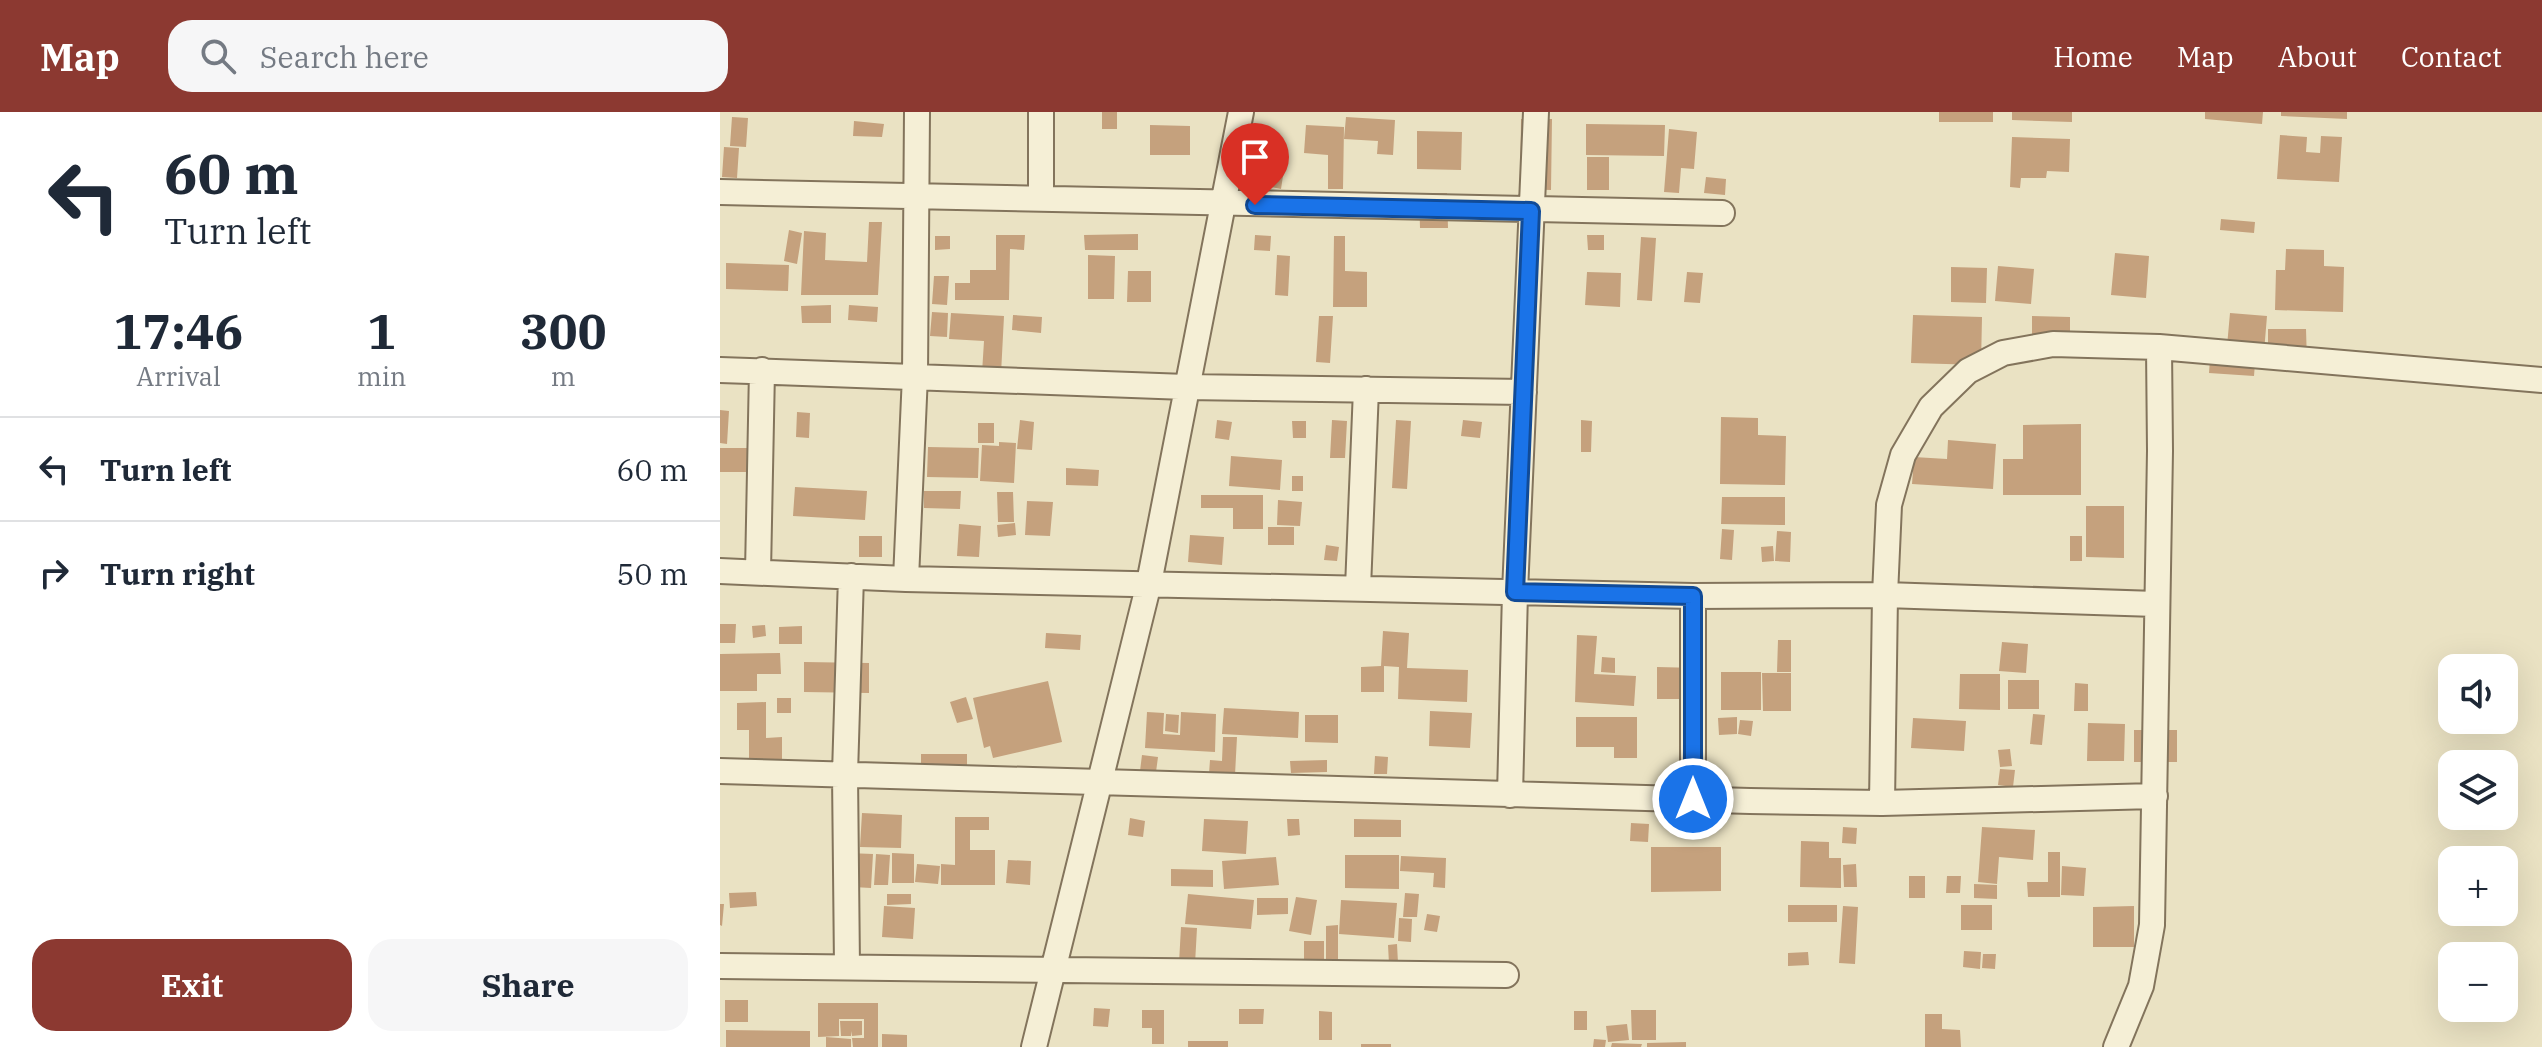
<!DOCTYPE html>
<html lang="en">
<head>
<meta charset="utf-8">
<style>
	body { margin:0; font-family:"IBM Plex Serif",serif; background:#f6f6f7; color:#1f2937; height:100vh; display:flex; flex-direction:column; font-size:30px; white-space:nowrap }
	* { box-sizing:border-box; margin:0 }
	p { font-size:26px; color:#747a83 }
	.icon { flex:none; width:44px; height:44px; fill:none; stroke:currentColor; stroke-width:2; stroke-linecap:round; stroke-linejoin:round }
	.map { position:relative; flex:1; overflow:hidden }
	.drawer { display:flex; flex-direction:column; background:#fff; width:720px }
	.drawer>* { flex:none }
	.top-card { background:#fff; color:#1f2937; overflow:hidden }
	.fabs { position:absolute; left:1718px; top:542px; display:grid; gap:16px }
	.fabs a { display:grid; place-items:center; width:80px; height:80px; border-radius:16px; background:#fff; box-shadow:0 8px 32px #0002; font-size:40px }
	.pin { position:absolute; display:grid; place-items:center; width:68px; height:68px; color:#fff; margin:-82px -34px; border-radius:50% 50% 50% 0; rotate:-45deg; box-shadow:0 0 8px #0007 }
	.pin .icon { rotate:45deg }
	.me { position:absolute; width:88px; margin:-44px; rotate:0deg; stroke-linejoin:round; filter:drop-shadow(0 0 6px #0008) }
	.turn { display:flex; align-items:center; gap:28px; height:168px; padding:0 32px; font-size:36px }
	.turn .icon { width:104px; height:104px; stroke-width:2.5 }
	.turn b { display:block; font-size:56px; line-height:68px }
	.eta { display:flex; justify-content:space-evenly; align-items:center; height:136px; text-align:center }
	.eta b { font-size:48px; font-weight:800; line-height:56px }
	.action { display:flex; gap:16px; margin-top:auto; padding:16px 32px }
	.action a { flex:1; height:92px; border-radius:24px; background:#8c3931; color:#fff; font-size:32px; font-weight:800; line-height:92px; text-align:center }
	.action a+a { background:#f6f6f7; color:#1f2937 }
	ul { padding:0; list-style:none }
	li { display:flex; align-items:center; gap:24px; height:104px; padding:0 32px; border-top:2px solid #e0e1e3 }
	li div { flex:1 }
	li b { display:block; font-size:30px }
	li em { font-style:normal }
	header { display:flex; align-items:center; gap:48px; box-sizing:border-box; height:112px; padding:0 40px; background:#8c3931; color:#fff }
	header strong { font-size:38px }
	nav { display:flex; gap:44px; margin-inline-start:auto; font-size:28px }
	.search { width:560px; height:72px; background:#f6f6f7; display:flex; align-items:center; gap:20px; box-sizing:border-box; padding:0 28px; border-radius:24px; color:#747a83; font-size:30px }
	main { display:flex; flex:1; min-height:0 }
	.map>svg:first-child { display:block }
	.building { fill:#c5a17d }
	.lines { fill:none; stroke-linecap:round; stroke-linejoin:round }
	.minor-casing { stroke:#83745c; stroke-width:28 }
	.minor { stroke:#f5efd6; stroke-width:24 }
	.route-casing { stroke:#114b97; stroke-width:20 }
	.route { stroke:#1a73e8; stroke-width:14 }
</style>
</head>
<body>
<header>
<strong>Map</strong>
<div class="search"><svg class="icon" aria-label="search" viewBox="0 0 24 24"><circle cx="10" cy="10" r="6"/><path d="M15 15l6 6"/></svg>Search here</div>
<nav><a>Home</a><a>Map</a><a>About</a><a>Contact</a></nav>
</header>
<main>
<section class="drawer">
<div class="top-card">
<div class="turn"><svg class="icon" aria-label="left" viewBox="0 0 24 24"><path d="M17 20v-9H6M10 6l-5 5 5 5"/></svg><div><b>60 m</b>Turn left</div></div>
</div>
<div class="eta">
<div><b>17:46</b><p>Arrival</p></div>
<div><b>1</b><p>min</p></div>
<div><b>300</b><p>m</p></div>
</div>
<ul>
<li><svg class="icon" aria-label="left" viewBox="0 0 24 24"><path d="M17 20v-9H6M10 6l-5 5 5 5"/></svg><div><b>Turn left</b></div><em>60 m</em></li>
<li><svg class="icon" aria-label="right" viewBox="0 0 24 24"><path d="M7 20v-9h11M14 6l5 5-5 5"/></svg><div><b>Turn right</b></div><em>50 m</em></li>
</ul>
<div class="action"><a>Exit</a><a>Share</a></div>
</section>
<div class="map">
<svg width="1822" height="935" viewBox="0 0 1822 935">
	<rect width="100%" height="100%" fill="#eae2c3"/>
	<path class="building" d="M382,0H397V17H382Z
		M1219,0H1273V10H1219Z
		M1292,0H1352V10L1292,8Z
		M1485,0H1543L1542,12L1485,7Z
		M1561,0H1627V7L1561,4Z
		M12,5L28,6L26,35L10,34Z
		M626,5L675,8L673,43L657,42L658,29L624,27Z
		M801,7H832L831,78L800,77Z
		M134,9L164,12L162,25L133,24Z
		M866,12L945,13L944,44L866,43Z
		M430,13L470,14V43H430Z
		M586,13L624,15L623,77H608V43L584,41Z
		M949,17L977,20L974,57L961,56L959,81L944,80Z
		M697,19L742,20L741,58L697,57Z
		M1560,23L1587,25L1586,40L1600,41L1601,24L1622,25L1619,70L1557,67Z
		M1292,25L1350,27L1349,60L1327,59L1326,66H1301L1300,76L1290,75Z
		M4,35L19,36L17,66L2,65Z
		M867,45H889V78H867Z
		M549,62L563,64L561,77L547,74Z
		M986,65L1006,67L1005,83L984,81Z
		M699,81H727L728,116H700Z
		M1501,107L1535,110L1534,121L1500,118Z
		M149,110H162L158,183H81L84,119L106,121L105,148L147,150Z
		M69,118L82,121L77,152L64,149Z
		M418,122V138H365L364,123Z
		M276,123H305L304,138L290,137L289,188H235V171H250V158H276Z
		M535,123L551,124L550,139L534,138Z
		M867,123H884V138H868Z
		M215,124H230V137L215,138Z
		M614,124H625V159L647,160V195H613Z
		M921,125L936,126L932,189L917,188Z
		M1566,137L1604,138V154L1624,155L1623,200L1555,198L1556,158H1565Z
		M1395,141L1429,144L1426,186L1391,183Z
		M368,143L395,144L394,187H368Z
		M557,143L570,144L568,184L555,183Z
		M6,151L69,153L68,179L6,177Z
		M1278,154L1314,157L1311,192L1275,189Z
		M1231,155L1267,156L1266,191L1231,190Z
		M408,159H431V190H407Z
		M867,160L901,161L900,195L865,193Z
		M967,160L983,161L980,191L964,190Z
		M214,164H229L227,193L212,192Z
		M111,193V211H82L81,194Z
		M129,193L158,195L157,210L128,208Z
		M212,200L228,201L227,225L210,224Z
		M231,201L284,204L281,262L262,261L264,229L229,227Z
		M1510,201L1547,204L1543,252L1535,251L1534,264L1489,261L1491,233L1507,234Z
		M293,203L322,205L321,221L292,218Z
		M1193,203L1262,205L1261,253L1191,251Z
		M599,204H613L610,251L596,250Z
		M1312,204L1350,205V244H1312Z
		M1548,217H1586L1587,250H1548Z
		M0,298L9,299L7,332L0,331Z
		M77,300L90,301L89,326L76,325Z
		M1001,305L1038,306V323L1066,324L1065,373L1000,372Z
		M300,308L314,310L312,338L297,337Z
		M497,308L512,310L509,328L495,326Z
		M612,308L627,309L625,346H610Z
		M676,308L691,309L687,377L672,376Z
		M743,308L762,310L760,326L741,324Z
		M861,308L872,309L871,340H861Z
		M572,309H586V326H573Z
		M258,311H274V331H258Z
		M1361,312V383H1283V347H1303V313Z
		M1228,328L1276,332L1273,377L1192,372L1194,345L1227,347Z
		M279,330L296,331L294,371L260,369L262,333L279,334Z
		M208,335L259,336L258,366L207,365Z
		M0,336H30L29,360H0Z
		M511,344L562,348L560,378L509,374Z
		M346,356L379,358L378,374L346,373Z
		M572,364H583V379H572Z
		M75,375L147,379L145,408L73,404Z
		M204,379H241L240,397L204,396Z
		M277,380H293L294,410H278Z
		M481,383H543V417H513V396H481Z
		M1002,385H1065V413L1001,412Z
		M558,388L582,390L580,414L557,413Z
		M307,389L333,390L330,424L305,423Z
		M1366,394H1404V446L1366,445Z
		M295,411L296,423L278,425L277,413Z
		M239,412L261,414L259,445L237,444Z
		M548,415H574V433H548Z
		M1002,417L1014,418L1012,448L1000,447Z
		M1057,419L1071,420L1070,450L1055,449Z
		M470,423L504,425L502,453L468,450Z
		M139,424H162V445H139Z
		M1350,424H1362V449H1350Z
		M606,433L619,435L617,449L604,448Z
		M1053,434L1054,449L1042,450L1041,435Z
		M0,512H16L15,531H0Z
		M45,513L46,524L33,526L32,514Z
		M82,514V532H59V515Z
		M663,519L689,521L687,556L748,558L747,590L678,587L679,555L664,554V580H641V555L661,554Z
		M326,521L361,523L360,538L325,536Z
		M857,523L877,524L874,562L916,564L914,594L855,590Z
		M1058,528H1071V560H1057Z
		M1282,530L1308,532L1306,561L1279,559Z
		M60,541L61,562H37V579H0V542Z
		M882,545L895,546V561L881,560Z
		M84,550L149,551V581L84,580Z
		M937,555L978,556V587H937Z
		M1001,560H1041V598H1001Z
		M1042,561H1071V599H1043Z
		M1240,562H1280V598L1239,597Z
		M1288,568H1319V597H1288Z
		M328,569L342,630L273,646L270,634L264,636L253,586Z
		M1355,571L1368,572V599H1354Z
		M246,585L253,607L237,611L230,590Z
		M57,586H71V601H57Z
		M46,590V626L62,625V647H29V618H17V591Z
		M504,596L579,600L578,626L502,622Z
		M710,599L752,601L750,636L709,634Z
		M427,600L444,601L443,622L460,623L461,600L496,602L495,640L425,636Z
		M446,602L459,603L458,621L445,619Z
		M1313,602L1325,603L1322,633L1310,632Z
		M585,603H618V631L585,630Z
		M856,605H917V646H894V635H856Z
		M1017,605V622L999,623L998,606Z
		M1193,606L1246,609L1244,639L1191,636Z
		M1020,608L1033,609L1031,624L1018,622Z
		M1368,611L1405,612L1404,649H1367Z
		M1414,618H1457V650H1414Z
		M503,625H517L515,663L489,662L490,648L502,649Z
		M1290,637L1292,654L1280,655L1278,638Z
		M201,642H247V659H201Z
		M422,643L438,645L436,660L420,659Z
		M655,644L668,645L667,662H654Z
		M607,648V660L571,661L570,649Z
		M1280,657L1295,658L1293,675L1278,673Z
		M142,701L182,703L181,736L140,735Z
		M235,705H269V718H250V738H275V773H221V752L235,753Z
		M410,706L425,709L423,725L408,723Z
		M484,707L528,709L526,742L482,739Z
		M567,707H579L580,723L568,724Z
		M634,707L681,708V725H634Z
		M911,711L929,712L928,730L910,729Z
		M1123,715L1137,716L1136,732L1122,731Z
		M1262,715L1315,718L1313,748L1279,745L1277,772L1258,770Z
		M1081,729L1109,730V746H1121V776L1080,775Z
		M931,735H1001V779L931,780Z
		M1328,740H1340V785H1308L1307,770H1328Z
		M128,741L153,742L151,776L115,774Z
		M172,741L194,742V771H172Z
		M156,742L170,743L168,773H154Z
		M625,743H679V777L625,776Z
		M681,744L726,746L725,776L713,775L714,761L680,759Z
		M556,745L559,773L504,777L502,749Z
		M288,748L311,749L310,773L286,771Z
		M197,752L220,754L218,772L195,770Z
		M1136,752L1137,775H1124L1123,753Z
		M1342,754L1366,756L1364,784L1341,783Z
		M451,757L493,758V775L451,774Z
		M1189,764H1205V786H1189Z
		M1227,764H1241L1240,781H1226Z
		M1254,772L1277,773V787L1254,786Z
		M36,780L37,794L10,796L9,781Z
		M685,781L699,782L697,805H683Z
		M167,782H191V792L167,793Z
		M468,782L534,788L531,817L465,812Z
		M576,785L597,788L591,823L569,819Z
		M537,786H568V802L537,803Z
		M621,788L677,791L674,826L619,822Z
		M0,792H4L2,814L0,813Z
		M1068,793H1117V810H1068Z
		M1241,793H1272V818H1241Z
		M164,794L195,796L193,827L162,825Z
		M1123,794L1138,795L1135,852L1119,851Z
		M1414,794V835H1373V795Z
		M707,802L720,804L717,820L704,818Z
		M679,806L692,807L691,830L678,829Z
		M618,813V852H606V814Z
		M461,815L477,816L475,852L459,851Z
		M584,829H604V852H584Z
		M677,832L678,851L669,852L668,833Z
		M1244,839L1261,840L1260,857L1243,855Z
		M1088,840L1089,853L1068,854V841Z
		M1263,842H1276L1275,857L1262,856Z
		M5,888H28V910H5Z
		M98,891H158V935H133L132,926H144V907H119V924L98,925Z
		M374,896L390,897L388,915L373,914Z
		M519,897H544L543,912H519Z
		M422,898H444V932H432V916H422Z
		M911,898H936V928H912Z
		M599,899L612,900V928H599Z
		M854,899H867V918H854Z
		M1205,902H1222V917L1240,918L1241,935H1205Z
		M120,909H142V923L132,924V919L131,924H121Z
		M907,912L909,928L888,930L886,914Z
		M6,918L90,919V935H6Z
		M162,922L187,923V935H162Z
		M106,925L131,927V935H106Z
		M874,927L886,928L885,935H873Z
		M468,929H508V935H468Z
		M966,930V935H927V931Z
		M892,931L922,932L921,935H891Z
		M641,932H671V935H641Z"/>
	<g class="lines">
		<defs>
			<path id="minor" d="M0,80L1002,101
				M321,86V0
				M0,258L466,275L804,280
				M0,459L186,467L973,484L1165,483L1436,492
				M38,460L42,258
				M186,467L195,263L197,0
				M638,476L646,277
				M0,659L1030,689L1162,691L1435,684
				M790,683L795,480L816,0
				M973,687V484
				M1162,691L1165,483L1169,393L1183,343L1211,295L1248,259L1283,241L1333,232L1439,235L1822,268
				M0,854L786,863
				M127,855L125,662L131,464
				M314,935L429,471L521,0
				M1396,935L1421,874L1432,813L1440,339L1439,235"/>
		</defs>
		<use href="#minor" class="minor-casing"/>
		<use href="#minor" class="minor"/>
	</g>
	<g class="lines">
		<defs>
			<path id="route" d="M535,93L811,99L795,480L973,484V687"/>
		</defs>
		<use href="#route" class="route-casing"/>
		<use href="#route" class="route"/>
	</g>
</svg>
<div class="fabs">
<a><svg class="icon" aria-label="sound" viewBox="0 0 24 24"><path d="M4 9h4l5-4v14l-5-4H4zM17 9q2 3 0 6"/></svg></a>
<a><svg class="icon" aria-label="layers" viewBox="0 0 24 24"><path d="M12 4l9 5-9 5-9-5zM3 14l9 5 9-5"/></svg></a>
<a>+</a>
<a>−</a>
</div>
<div class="pin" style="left:535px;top:93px;background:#d93025"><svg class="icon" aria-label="arrive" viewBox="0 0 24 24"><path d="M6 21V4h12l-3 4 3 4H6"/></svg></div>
<svg class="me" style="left:973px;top:687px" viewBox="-20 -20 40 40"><circle r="17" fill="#1a73e8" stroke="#fff" stroke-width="3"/><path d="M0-11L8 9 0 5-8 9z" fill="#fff"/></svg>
</div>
</main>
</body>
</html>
